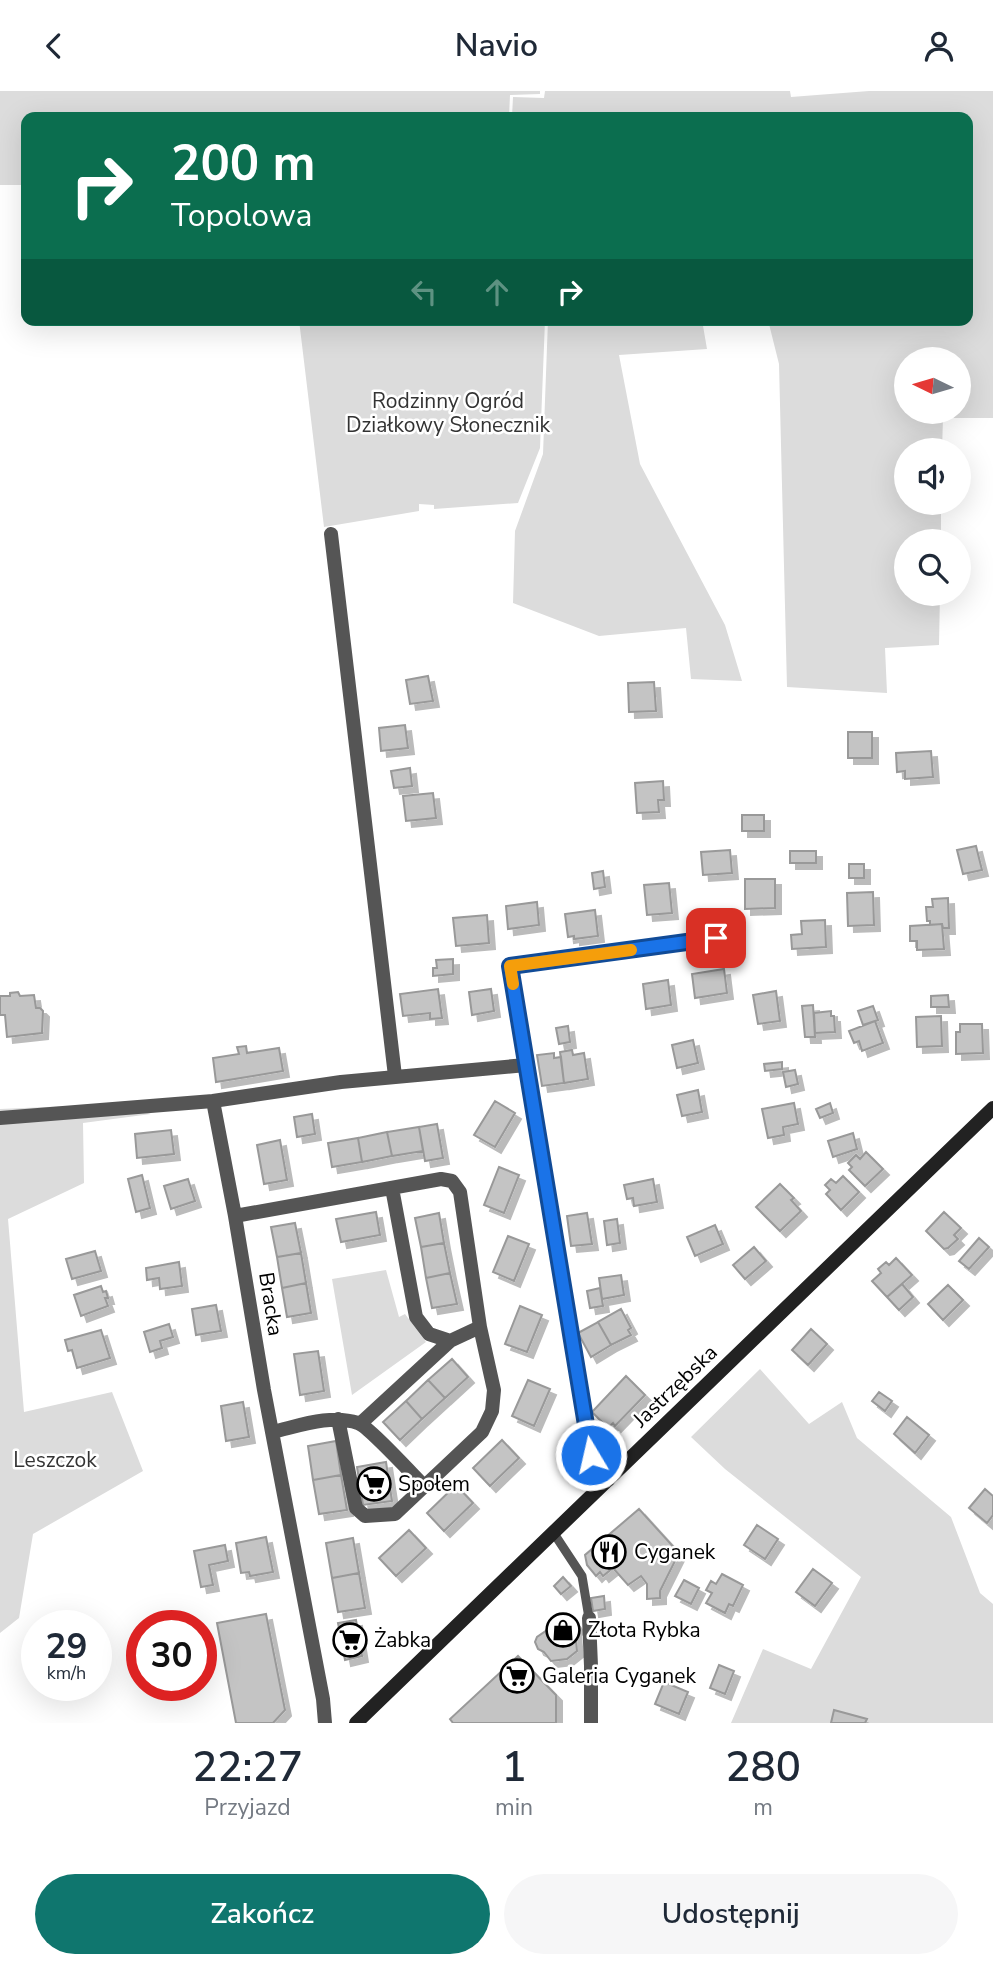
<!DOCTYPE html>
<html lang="pl">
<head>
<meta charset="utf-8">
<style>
	body { margin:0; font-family:"Nunito Sans",sans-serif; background:#f6f6f7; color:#1f2937; height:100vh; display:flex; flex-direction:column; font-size:26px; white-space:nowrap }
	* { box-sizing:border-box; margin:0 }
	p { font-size:23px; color:#747a83 }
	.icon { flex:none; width:38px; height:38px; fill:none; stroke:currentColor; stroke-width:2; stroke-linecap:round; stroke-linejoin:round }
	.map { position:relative; height:1632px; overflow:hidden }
	.details { display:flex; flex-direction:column; background:#fff; flex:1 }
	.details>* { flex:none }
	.guide { position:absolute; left:21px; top:21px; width:952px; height:214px; border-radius:14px; box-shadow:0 7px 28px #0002; background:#0b6e4f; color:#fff; overflow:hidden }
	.needle { width:46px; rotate:275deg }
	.controls { position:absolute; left:894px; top:256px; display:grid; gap:14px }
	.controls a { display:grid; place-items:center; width:77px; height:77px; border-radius:50%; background:#fff; box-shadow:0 7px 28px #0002; font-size:35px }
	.speed { position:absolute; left:21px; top:1519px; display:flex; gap:14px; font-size:35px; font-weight:700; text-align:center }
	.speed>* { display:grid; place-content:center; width:91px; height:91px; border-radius:50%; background:#fff; box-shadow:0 7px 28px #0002; line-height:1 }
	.speed small { font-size:18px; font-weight:400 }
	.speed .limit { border:10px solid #d22; background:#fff; color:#111 }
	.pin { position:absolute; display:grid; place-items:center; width:60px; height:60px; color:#fff; margin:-30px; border-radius:14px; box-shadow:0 4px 10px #0006 }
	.me { position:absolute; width:77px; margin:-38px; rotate:351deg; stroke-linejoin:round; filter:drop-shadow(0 0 5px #0008) }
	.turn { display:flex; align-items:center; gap:24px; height:147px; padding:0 35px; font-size:32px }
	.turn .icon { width:91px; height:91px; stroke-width:2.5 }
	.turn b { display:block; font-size:49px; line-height:60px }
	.lanes { display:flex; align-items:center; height:66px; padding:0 35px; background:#0003; justify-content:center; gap:35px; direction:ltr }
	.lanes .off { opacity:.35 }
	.eta { display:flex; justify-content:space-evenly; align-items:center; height:119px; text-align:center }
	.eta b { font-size:42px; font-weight:600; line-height:49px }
	.primary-button { display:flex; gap:14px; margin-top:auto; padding:14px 35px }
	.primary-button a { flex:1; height:80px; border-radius:42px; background:#0f766e; color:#fff; font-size:28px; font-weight:600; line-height:80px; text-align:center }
	.primary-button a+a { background:#f6f6f7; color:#1f2937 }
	header { display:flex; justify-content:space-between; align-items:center; height:91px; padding:0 35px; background:#fff; font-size:32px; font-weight:600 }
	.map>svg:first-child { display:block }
	.green { fill:#dcdcdc; fill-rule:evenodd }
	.building { fill:#c4c4c4; stroke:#999; stroke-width:2; filter:url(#shadow) }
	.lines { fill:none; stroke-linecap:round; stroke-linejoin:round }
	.lane { stroke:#555; stroke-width:9 }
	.street { stroke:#555; stroke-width:14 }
	.secondary { stroke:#222; stroke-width:14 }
	.route-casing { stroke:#114b97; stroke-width:18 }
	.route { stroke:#1a73e8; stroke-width:12 }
	.slow { stroke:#f59e0b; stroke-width:12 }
	.labels { text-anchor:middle; stroke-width:5; stroke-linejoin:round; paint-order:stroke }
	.park-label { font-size:21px; fill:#333; stroke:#fff }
	.street-label { font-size:21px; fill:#000; stroke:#fff }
	.poi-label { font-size:21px; fill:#000; stroke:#fff; text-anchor:start }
</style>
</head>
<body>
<header><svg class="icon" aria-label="back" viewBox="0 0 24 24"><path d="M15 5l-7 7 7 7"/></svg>Navio<svg class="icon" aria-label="person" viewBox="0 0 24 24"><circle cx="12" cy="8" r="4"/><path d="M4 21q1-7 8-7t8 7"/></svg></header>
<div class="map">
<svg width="993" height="1632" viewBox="0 0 993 1632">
	<defs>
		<filter id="shadow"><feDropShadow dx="6" dy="6" stdDeviation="0" flood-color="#0004"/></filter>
	</defs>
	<rect width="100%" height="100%" fill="#fff"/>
	<path class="green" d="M0,0H540V3L510,4L509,26H26V94H0Z
		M545,0H790L791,6L869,0H993V327H943L942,359H906V411H941V450H906V502H940L939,554L885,557L887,602L787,596L779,273L768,229H968V26H512L513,6L544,7ZM906,268H959V320H906Z
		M299,229H545L540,357L518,412L434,418V414L419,413V420L324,436Z
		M548,229H702L707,258L619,264L640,373L725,534L742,590L691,588L686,537L599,545L513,512L515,440L543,363Z
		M117,1013L151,1023L83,1032L84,1092L8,1128L24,1321L112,1301L143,1380L33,1443L19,1527L0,1542V1018Z
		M386,1179L399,1226L405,1223L426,1251L352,1304L332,1188Z
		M760,1278L809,1333L842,1311L857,1347L951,1426L980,1502L993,1513V1632H731L763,1558L811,1578L861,1486L725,1378L691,1346Z"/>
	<path class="building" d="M428,585L433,610L410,613L406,589Z
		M654,591L656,620L629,621L628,592Z
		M405,634L408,657L381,660L379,637Z
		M848,641H872V667H848Z
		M931,660L933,686L905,688V680L897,681L896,662Z
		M410,677L412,695L394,697L391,680Z
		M663,690L664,709H658L659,721L637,722L635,692Z
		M433,702L436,727L406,730L403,705Z
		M742,724H764V740H742Z
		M976,755L982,779L963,783L957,759Z
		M730,759L732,782L703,784L701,761Z
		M790,760H816V772H790Z
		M849,773H864V787H849Z
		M603,780L605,796L594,798L592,782Z
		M745,788H775V817L745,818Z
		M669,792L672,822L647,824L644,794Z
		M873,801L874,834L848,835L847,802Z
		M948,807L949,837H943L942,833L930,834V830H927L926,816H933L932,808Z
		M537,811L539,834L508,838L506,815Z
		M595,819L598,845L574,848V845L568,846L565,823Z
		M487,824L489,852L456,855L453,827Z
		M825,829L826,856L792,858L791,844L802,843L801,830Z
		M942,833L944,858L917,859V850H910V835Z
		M453,868V883L433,885V877H437L436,869Z
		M724,878L727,902L695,907L692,883Z
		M668,889L671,914L646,918L643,893Z
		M438,898L442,927L430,928V922L403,925L400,903Z
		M491,898L494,920L472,924L469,901Z
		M776,900L780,930L758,933L753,904Z
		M18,901L20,905L34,904L36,917H40L43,920L42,942L7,946L5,924H0V905H10V902Z
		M948,904L949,916H931V905Z
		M813,914L815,946H805L802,915Z
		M873,915L878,929L863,934L858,920Z
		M831,920V925H834L835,941L815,942L814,922Z
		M941,925L942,955L917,956L916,926Z
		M875,930L883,952L862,960L859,950L854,952L849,940Z
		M960,933H982L983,962L956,963V941H960Z
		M568,935L570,951L559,953L556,937Z
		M693,949L698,972L677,977L672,954Z
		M246,955L247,962L279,957L283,980L216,991L213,967L239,963L237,956Z
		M572,959L573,964L584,962L588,988L564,992L560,961Z
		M554,962V967L561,966L564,992L542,995L537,964Z
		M782,971V978L765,980L764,973Z
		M795,979L798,993L786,996L783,981Z
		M698,999L702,1021L682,1025L677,1004Z
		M495,1010L515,1022L495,1056L474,1044Z
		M794,1012L798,1033L783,1036L784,1044L768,1047L762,1018Z
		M830,1012L833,1022L820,1027L816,1018Z
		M312,1023L315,1043L297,1046L294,1026Z
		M437,1033L443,1067L425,1070L419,1036Z
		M419,1036L423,1060L392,1065L387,1041Z
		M171,1039L174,1063L137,1067L135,1043Z
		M387,1041L392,1065L362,1071L358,1047Z
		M853,1042L857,1058L833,1066L828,1050Z
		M358,1047L362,1071L332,1076L328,1052Z
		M280,1049L287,1089L264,1093L257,1054Z
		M866,1061L883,1078L865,1095L849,1079L852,1076L848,1072L856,1064L860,1068Z
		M499,1076L519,1084L504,1122L484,1114Z
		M142,1084L150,1117L136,1121L128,1088Z
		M843,1085L859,1101L841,1119L826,1103L830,1099L825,1094L831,1088L836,1092Z
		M188,1088L195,1110L171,1118L164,1095Z
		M653,1088L657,1111L634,1115L633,1107L627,1108L624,1094Z
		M780,1093L794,1107L791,1109L801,1120L780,1140L756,1116Z
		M376,1121L380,1144L341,1151L336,1128Z
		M944,1121L961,1137L954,1144L958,1148L948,1157L944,1158L926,1140Z
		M439,1122L444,1152L421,1156L415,1127Z
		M587,1122L592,1153L571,1155L567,1125Z
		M617,1128L620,1152L607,1154L604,1130Z
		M295,1132L301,1162L277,1166L271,1136Z
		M715,1134L723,1153L695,1165L687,1146Z
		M508,1145L529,1153L514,1190L493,1181Z
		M979,1147L989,1156L969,1178L959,1170Z
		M444,1152L450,1182L426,1187L421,1156Z
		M754,1156L766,1170L745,1188L733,1174Z
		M95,1160L101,1180L72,1188L66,1168Z
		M301,1162L306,1192L282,1197L277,1166Z
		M896,1167L912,1184L887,1206L872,1190L881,1182L878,1178L886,1171L889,1174Z
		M179,1171L182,1195L160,1198L159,1187L147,1189L146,1177Z
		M450,1182L457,1213L432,1217L426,1187Z
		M621,1184L624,1204L602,1208L599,1187Z
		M306,1192L311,1222L287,1226L282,1197Z
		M902,1193L913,1206L899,1219L887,1206Z
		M948,1194L963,1209L943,1229L928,1213Z
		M101,1195L103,1201L106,1200L108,1207H105L108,1215L81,1225L74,1204Z
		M600,1197L603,1215L590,1217L587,1200Z
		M216,1214L221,1240L196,1244L192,1218Z
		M520,1215L542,1224L527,1261L505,1253Z
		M621,1218L631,1237L628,1239L631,1244L611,1254L598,1231Z
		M598,1231L611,1254L591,1266L578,1242Z
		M169,1233L173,1246L160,1250L162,1257L150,1261L144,1241Z
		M811,1238L827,1253L808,1274L792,1259Z
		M101,1239L110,1267L77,1277L72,1259L68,1260L65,1249Z
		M318,1260L324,1300L300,1304L294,1263Z
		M452,1268L468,1286L445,1307L428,1289Z
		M626,1285L645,1304L615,1335L613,1332L608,1337L592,1321Z
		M428,1289L445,1307L422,1328L406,1310Z
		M528,1289L550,1298L534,1335L512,1325Z
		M879,1301L892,1310L885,1320L872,1310Z
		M406,1310L422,1328L400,1349L383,1331Z
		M243,1311L249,1346L226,1350L221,1315Z
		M907,1326L929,1344L915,1362L894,1343Z
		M502,1349L519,1367L490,1395L473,1377Z
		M336,1350L341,1384L313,1389L308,1355Z
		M386,1371L392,1410L363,1414L357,1376Z
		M341,1384L347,1419L319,1423L313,1389Z
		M456,1394L473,1412L444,1440L427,1422Z
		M985,1398L993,1405V1424L987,1432L969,1417Z
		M639,1418L679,1462L660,1500V1507L647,1508V1493L641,1485L628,1494L613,1477L603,1485L600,1481L596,1485L587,1474L585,1464Z
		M757,1434L778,1448L765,1468L744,1454Z
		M409,1439L426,1457L396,1485L379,1467Z
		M266,1446L273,1481L250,1485L249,1481L241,1482L236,1452Z
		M353,1447L359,1482L332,1487L326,1452Z
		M225,1454L228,1470L209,1474L213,1494L201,1496L194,1460Z
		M813,1478L832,1492L815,1515L796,1501Z
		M359,1482L365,1517L338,1521L332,1487Z
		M722,1483L743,1494L733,1515L729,1513L725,1522L706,1512L712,1502L706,1499L711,1490L716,1493Z
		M563,1486L571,1495L561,1503L554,1495Z
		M684,1489L699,1497L691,1513L675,1505Z
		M604,1505L605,1518L593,1520L591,1507Z
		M266,1523L285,1619L273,1632H236L217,1532Z
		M569,1524L578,1535L575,1539L577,1560L567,1568L551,1570L544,1561L538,1558L535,1551L537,1546Z
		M356,1529L362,1565L345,1569L338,1532Z
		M518,1565L556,1604V1632H453L450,1628Z
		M719,1574L734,1580L725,1603L710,1597Z
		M664,1591L688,1601L679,1623L655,1613Z
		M834,1619L867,1628L865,1632H831Z"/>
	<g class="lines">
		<path class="lane" d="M553,1441L582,1485L589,1527"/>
		<path class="street" d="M331,443L395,985
			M213,1010L341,991L526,974
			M0,1027L213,1010L235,1125L264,1299L323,1608L325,1632
			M392,1097L416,1226L429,1243L450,1250
			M235,1125L441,1088L452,1090L460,1101L480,1236L494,1299L492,1320L482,1341L395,1423L365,1425L356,1417L338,1328
			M361,1332L450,1250L480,1236
			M272,1341C299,1335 330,1323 358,1332C368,1335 413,1384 424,1395
			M608,1389L591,1364L510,875L739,844
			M589,1527L591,1575V1632"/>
		<path class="secondary" d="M356,1632L993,1017"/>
	</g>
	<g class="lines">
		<defs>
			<path id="route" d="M591,1364L510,875L716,847"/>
		</defs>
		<use href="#route" class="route-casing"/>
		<use href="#route" class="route"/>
		<path class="slow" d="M513,893L510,875L631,859"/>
	</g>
	<defs>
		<symbol id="supermarket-ring" viewBox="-11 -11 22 22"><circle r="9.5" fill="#fff" stroke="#000" stroke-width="1.5"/><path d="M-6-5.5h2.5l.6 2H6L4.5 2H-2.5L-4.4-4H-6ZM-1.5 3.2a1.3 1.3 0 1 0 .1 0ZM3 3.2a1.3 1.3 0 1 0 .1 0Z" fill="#000"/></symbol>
		<symbol id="restaurant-ring" viewBox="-11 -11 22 22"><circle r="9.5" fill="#fff" stroke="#000" stroke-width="1.5"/><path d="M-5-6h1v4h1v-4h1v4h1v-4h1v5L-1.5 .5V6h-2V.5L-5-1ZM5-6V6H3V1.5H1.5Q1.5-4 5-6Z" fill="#000"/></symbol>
		<symbol id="shop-ring" viewBox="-11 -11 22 22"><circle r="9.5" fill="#fff" stroke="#000" stroke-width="1.5"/><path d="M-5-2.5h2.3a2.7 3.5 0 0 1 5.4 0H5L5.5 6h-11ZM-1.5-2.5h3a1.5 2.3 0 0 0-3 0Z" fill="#000"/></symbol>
	</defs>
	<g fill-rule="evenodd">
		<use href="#supermarket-ring" x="355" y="1374" width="38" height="38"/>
		<use href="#restaurant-ring" x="590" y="1442" width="38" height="38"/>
		<use href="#shop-ring" x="544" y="1520" width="38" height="38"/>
		<use href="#supermarket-ring" x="331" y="1530" width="38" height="38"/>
		<use href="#supermarket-ring" x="498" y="1566" width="38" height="38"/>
	</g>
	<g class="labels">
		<g class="park-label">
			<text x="448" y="317">Rodzinny Ogród<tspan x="448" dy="24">Działkowy Słonecznik</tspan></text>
			<text x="55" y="1376">Leszczok</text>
		</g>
		<g class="street-label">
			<text transform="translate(271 1213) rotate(81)" y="7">Bracka</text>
			<text transform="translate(675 1295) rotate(-44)" y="7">Jastrzębska</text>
		</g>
		<g class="poi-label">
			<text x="398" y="1400">Społem</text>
			<text x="634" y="1468">Cyganek</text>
			<text x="588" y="1546">Złota Rybka</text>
			<text x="374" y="1556">Żabka</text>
			<text x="542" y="1592">Galeria Cyganek</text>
		</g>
	</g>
</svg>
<div class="controls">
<a><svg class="needle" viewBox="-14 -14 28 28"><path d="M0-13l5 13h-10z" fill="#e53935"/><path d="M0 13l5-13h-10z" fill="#747a83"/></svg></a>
<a><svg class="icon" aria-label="sound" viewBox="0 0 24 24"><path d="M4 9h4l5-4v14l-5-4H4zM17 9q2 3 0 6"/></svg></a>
<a><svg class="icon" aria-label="search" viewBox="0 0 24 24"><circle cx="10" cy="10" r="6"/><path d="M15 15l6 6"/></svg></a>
</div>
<div class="speed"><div>29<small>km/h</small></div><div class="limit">30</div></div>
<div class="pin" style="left:716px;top:847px;background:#d93025"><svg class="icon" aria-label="arrive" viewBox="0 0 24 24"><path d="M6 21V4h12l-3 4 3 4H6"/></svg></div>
<svg class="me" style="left:591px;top:1364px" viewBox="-20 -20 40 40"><circle r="17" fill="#1a73e8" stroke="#fff" stroke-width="3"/><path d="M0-11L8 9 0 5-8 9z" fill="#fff"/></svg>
<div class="guide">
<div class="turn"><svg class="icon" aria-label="right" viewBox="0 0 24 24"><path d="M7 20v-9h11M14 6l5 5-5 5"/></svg><div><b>200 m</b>Topolowa</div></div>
<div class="lanes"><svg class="icon off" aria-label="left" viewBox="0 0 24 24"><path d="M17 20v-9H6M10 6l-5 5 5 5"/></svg><svg class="icon off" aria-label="ahead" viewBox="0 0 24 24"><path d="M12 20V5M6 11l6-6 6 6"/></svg><svg class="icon" aria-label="right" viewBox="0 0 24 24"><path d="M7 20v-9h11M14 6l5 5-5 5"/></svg></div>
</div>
</div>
<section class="details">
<div class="eta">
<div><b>22:27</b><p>Przyjazd</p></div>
<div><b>1</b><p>min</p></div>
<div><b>280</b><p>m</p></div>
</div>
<div class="primary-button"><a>Zakończ</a><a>Udostępnij</a></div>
</section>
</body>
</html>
